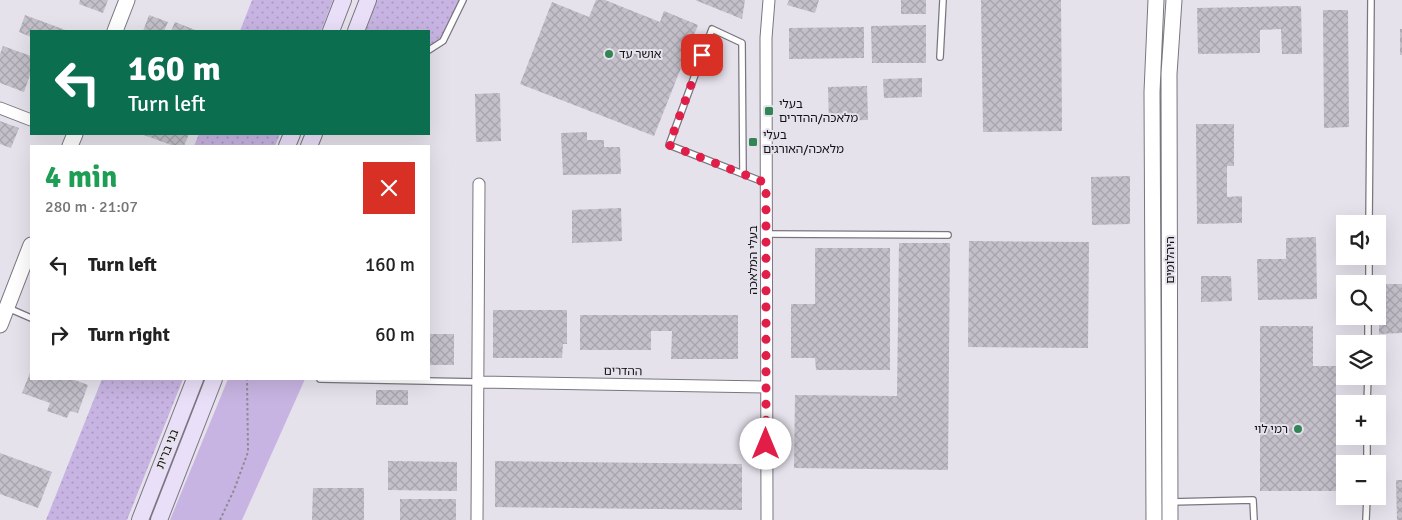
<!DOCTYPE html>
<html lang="en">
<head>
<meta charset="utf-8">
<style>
	body { margin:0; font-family:Signika,"Noto Sans Hebrew",sans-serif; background:#f6f6f6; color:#222; height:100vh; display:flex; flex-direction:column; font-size:19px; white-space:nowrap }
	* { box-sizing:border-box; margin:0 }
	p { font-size:16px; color:#767676 }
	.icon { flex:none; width:28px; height:28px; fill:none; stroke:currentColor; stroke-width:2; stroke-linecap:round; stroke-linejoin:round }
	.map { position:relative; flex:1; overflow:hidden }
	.panel { position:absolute; left:30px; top:145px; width:400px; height:235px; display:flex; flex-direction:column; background:#fff; border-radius:0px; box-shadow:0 5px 20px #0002 }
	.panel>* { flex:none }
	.hud { position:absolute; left:30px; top:30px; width:400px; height:105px; border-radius:0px; box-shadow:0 5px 20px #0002; background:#0b6e4f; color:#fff; overflow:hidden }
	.buttons { position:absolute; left:1336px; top:215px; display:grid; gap:10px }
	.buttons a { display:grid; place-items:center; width:50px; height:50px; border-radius:0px; background:#fff; box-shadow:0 5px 20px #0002; font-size:25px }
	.pin { position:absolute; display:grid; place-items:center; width:42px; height:42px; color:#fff; margin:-21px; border-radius:10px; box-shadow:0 2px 8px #0006 }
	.me { position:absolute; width:55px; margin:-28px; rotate:0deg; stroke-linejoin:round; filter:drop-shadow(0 0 4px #0008) }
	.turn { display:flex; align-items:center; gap:18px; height:105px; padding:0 15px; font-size:22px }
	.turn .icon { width:65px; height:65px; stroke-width:2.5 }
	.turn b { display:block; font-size:35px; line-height:42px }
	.round { display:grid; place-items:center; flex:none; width:52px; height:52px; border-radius:0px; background:#f6f6f6 }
	.headline { display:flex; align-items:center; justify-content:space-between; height:85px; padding:0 15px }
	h1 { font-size:30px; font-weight:700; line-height:38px; color:#1e9e55 }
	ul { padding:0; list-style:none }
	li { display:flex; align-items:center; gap:15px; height:70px; padding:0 15px }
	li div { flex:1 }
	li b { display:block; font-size:19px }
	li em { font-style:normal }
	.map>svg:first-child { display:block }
	.grass { fill:url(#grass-dots) }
	.park { fill:#c8b4e2 }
	.building { fill:url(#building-cross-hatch) }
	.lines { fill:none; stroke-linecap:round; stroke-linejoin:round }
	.service-casing { stroke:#7a7680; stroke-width:8 }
	.minor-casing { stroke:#7a7680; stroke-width:13 }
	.tertiary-casing { stroke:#7a7680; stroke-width:17 }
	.secondary-casing { stroke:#7a7680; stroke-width:18 }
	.path { stroke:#8e8b92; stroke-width:2; stroke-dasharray:2.5 2.5; stroke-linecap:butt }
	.service { stroke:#fff; stroke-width:5.5 }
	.minor { stroke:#fff; stroke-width:11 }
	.tertiary { stroke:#fff; stroke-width:15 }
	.secondary { stroke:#eadff8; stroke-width:16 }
	.route { stroke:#e11d48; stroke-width:9; stroke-dasharray:0 16.2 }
	.poi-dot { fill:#348556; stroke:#e6e2ec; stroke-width:2 }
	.labels { text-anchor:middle; stroke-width:4; stroke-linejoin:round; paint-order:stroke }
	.poi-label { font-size:12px; fill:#121114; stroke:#e6e2ec; text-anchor:start }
	.street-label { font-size:12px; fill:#121114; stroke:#e6e2ec }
</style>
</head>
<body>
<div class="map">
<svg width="1402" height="520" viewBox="0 0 1402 520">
	<defs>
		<pattern id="grass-dots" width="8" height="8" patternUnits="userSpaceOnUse" patternTransform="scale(1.25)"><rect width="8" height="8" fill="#c8b4e2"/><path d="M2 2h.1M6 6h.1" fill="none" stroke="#ab9ac1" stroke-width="1.8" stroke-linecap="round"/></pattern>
		<pattern id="building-cross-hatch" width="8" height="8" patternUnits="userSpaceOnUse" patternTransform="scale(1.25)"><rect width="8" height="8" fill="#c4c0ca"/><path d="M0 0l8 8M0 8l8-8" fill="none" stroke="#a7a4ad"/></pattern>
	</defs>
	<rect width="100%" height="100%" fill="#e6e2ec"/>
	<path class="grass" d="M252,0H333L321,31H240Z
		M368,0H463L443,41L429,50V31H356Z
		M199,134H280L275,146H194Z
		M102,379H183L127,520H46Z"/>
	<path class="park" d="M228,379H305L242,520H170Z"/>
	<path class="building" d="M80,0H108L103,13L79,4Z
		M596,0H605L660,22L664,11L698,25L654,136L520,84L552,2L589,17Z
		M695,0H745L742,19Z
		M789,0H819L815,13L787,5Z
		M901,0H926V14H901Z
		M981,0H1061L1062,131L983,132Z
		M1301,6L1302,54H1282L1281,29L1260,30V53L1198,54L1197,8Z
		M1323,10H1348L1349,127L1324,128Z
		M25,15L68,31H31V37L19,32Z
		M149,15L168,22L164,31H143Z
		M175,22L198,31H171Z
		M926,25V63H872L871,26Z
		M864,27V58L789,59V28Z
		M1400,29H1402V55H1400Z
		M3,46L31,56V72L24,92L0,83V54Z
		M922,78V97L884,98L883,79Z
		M867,86L868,120L829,121L828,87Z
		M500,93L501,141L476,142L475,94Z
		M0,121L19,128L11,148L0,144Z
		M1196,124H1234V166H1227V197L1242,196V223L1197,224Z
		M587,132V140H604V147H620L621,174L563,175L561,133Z
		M141,134H189L184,146H174Z
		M1130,176V224L1092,225L1091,177Z
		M621,208L622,241L572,243V210Z
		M1316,237L1317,299L1258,300L1257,259H1286V238Z
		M969,241L1089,242L1088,348L968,347Z
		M899,243H950L948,470L794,468L795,395L897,396Z
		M815,248H890V370H816L815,358H791V304H815Z
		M1201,276H1231L1232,301L1201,302Z
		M1379,284H1402V333L1379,334Z
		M493,310H567V344H563L562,358H493Z
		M580,315H738V359H671L672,331H651V350H580Z
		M1260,326H1313V366H1336V491H1260Z
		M429,334H454V365H429Z
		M31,370V379H72L88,385L78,413L70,411L67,418L47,411L50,403L22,393Z
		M376,390H408V405H376Z
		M0,453L52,472L38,508L0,494Z
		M388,461L457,462V491L388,490Z
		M495,461L742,464V510L495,507Z
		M1396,480H1402V520H1397Z
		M313,488H364V520H312Z
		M400,499H456V520H400Z"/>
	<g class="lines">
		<defs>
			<path id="service" d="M429,50L443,41L463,0
				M940,57L943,0
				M743,174L742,43L712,29L669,145L766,183
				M1369,224L1371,0
				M767,234L948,235
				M1369,284V256
				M8,308L31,318
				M1368,344V316
				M320,379L478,382
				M1367,404L1368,376
				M1367,464V436
				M1170,502L1253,500L1254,520
				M1366,520L1367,496"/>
			<path id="minor" d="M0,108L31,120
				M478,382L766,387
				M477,520L479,184
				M767,520L766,38L769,0"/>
			<path id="tertiary" d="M115,31L127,0
				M70,146L75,134
				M0,325L31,245
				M1154,520L1152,92L1156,0
				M1170,520L1169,74L1174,0"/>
			<path id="secondary" d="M331,31L343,0
				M356,31L368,0
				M287,146L292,134
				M309,146L314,134
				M140,520L195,379
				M159,520L214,379"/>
		</defs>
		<use href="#service" class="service-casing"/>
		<use href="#minor" class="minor-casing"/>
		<use href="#tertiary" class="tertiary-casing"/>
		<use href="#secondary" class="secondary-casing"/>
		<path class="path" d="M220,520L234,490L248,452L247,379"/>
		<use href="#service" class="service"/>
		<use href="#minor" class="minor"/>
		<use href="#tertiary" class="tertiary"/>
		<use href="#secondary" class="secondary"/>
	</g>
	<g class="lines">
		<path class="route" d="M702,55L669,145L766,183V444"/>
	</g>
	<g class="poi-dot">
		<circle cx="609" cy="54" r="5"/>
		<rect x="764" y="106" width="10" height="10" rx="2.5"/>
		<rect x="748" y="137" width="10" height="10" rx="2.5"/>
		<circle cx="1298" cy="429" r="5"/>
	</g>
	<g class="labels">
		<g class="poi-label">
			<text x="619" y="58">אושר עד</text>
			<text x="779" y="108">בעלי<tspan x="779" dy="14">מלאכה/ההדרים</tspan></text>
			<text x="763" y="139">בעלי<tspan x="763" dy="14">מלאכה/האורגים</tspan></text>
			<text x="1288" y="433" text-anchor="end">רמי לוי</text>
		</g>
		<g class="street-label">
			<text transform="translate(753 260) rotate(-90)" y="4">בעלי המלאכה</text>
			<text transform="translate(1170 260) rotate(-90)" y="4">היהלומים</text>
			<text transform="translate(623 371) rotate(1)" y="4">ההדרים</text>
			<text transform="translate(167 449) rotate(-68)" y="4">בני ברית</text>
		</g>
	</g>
</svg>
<div class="buttons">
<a><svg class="icon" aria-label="sound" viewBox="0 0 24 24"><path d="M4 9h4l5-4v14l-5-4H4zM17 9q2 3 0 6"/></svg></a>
<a><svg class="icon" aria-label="search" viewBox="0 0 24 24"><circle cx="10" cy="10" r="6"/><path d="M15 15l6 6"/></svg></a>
<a><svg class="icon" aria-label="layers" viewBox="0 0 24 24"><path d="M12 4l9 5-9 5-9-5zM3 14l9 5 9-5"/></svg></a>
<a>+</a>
<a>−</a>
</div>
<div class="pin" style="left:702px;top:55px;background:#d93025"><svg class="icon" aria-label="arrive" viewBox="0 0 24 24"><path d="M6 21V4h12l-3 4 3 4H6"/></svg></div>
<svg class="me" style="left:766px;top:444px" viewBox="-20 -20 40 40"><circle r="19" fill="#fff"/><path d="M0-13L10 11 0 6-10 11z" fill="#e11d48"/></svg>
<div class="hud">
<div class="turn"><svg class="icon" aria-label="left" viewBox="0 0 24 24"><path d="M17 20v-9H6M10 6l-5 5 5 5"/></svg><div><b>160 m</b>Turn left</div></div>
</div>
<section class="panel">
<div class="headline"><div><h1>4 min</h1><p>280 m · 21:07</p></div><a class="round" style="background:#d93025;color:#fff"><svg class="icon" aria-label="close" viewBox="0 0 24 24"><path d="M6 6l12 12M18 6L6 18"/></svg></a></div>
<ul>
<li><svg class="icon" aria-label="left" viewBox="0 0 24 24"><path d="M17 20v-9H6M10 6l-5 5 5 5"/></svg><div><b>Turn left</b></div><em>160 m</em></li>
<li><svg class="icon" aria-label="right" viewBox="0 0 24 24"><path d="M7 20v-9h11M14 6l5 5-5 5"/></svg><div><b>Turn right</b></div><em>60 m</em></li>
</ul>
</section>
</div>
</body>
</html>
